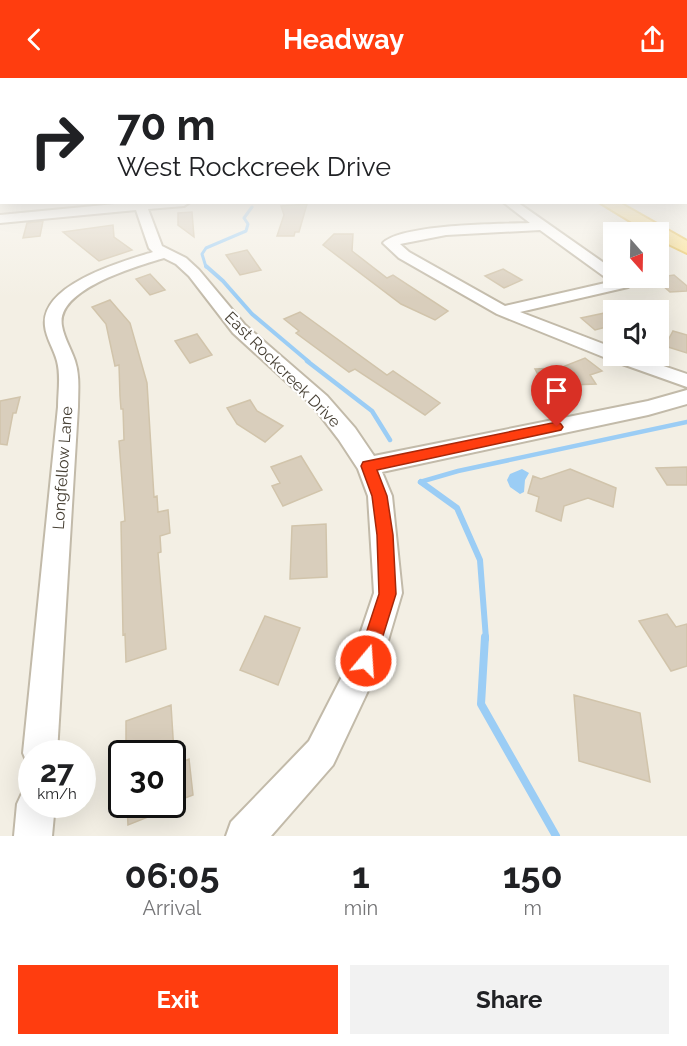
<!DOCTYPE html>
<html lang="en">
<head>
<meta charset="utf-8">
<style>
	body { margin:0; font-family:Raleway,sans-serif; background:#f2f2f2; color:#202124; height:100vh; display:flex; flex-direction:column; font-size:22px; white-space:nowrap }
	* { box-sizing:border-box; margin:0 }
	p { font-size:20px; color:#757577 }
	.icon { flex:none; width:33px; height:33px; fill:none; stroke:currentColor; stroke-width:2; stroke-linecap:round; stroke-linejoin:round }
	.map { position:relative; height:758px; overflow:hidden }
	.drawer { display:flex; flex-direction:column; background:#fff; flex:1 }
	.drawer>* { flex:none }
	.hud { position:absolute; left:0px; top:0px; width:687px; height:126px; box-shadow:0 6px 24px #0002; background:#fff; color:#202124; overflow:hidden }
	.needle { width:39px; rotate:160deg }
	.fabs { position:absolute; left:603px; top:144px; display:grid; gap:12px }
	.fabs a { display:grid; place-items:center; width:66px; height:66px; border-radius:0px; background:#fff; box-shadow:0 6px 24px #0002; font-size:30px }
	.speed { position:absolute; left:18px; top:662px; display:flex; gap:12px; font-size:30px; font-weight:700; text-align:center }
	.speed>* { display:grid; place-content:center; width:78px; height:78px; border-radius:50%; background:#fff; box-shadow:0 6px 24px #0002; line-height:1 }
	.speed small { font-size:15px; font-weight:400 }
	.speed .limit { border:3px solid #111; border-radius:9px; background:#fff; color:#111 }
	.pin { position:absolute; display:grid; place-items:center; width:51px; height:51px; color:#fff; margin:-62px -26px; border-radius:50% 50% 50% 0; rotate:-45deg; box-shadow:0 0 6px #0007 }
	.pin .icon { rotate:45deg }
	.me { position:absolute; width:66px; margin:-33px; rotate:18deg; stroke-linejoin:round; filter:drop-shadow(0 0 4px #0008) }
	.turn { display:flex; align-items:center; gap:21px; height:126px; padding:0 18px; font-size:27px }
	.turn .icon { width:78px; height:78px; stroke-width:2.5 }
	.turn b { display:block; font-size:42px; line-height:51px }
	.eta { display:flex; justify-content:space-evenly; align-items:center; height:102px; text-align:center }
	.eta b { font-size:36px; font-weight:700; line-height:42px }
	.primary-button { display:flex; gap:12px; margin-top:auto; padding:12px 18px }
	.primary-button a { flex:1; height:69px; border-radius:0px; background:#ff3d0f; color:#fff; font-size:24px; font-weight:700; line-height:69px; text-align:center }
	.primary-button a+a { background:#f2f2f2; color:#202124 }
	header { display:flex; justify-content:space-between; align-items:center; height:78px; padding:0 18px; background:#ff3d0f; color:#fff; font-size:27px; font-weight:700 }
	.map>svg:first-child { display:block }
	.water { fill:#9bcdf5 }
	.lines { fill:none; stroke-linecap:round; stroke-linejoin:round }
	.stream-far4 { stroke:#9bcdf5; stroke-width:3 }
	.stream-far3 { stroke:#9bcdf5; stroke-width:4 }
	.stream-far2 { stroke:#9bcdf5; stroke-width:4.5 }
	.stream-far1 { stroke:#9bcdf5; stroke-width:6 }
	.stream { stroke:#9bcdf5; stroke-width:8 }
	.building { fill:#d9cebc; stroke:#d1c4ab; stroke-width:1.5 }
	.minor-casing { stroke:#c2baa9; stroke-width:4 }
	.major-casing { stroke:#ecc559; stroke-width:4 }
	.minor { fill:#fff; fill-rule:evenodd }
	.major { fill:#ffe491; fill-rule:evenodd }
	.route { fill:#ff3d0f; stroke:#a6280a; stroke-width:1.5 }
	.labels { text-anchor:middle; stroke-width:4.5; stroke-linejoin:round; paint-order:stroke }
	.street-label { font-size:16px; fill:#463f33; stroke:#fff }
</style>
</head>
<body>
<header><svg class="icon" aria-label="back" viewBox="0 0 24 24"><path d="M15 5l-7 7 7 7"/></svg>Headway<svg class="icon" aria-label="share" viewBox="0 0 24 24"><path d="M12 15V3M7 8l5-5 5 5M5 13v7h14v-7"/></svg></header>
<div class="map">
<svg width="687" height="758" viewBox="0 0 687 758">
	<rect width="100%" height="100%" fill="#f3efe4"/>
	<path class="water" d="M522,391L529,395L525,402L524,414L520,416L510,409L507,402L510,396Z"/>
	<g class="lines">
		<path class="stream-far4" d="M206,189L202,176L206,170L246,153L248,146L244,140L252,129"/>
		<path class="stream-far3" d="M206,188L223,203L252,236L309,284"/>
		<path class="stream-far2" d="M307,283L372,333L390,362
			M420,404L423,406
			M420,404L458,393L687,344"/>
		<path class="stream-far1" d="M421,404L457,430L480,482L486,561"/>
		<path class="stream" d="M485,559L481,626L556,758"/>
	</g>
	<path class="building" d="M307,126L299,154H295L294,158H277L284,137L281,128Z
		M192,134L194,159L178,147V135Z
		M43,143L40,158L23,160L27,145Z
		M113,147L114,159L132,172L99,183L63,154Z
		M334,156H353L352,173L387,200L393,197L448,233L435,242L401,226L323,167Z
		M247,172L261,192L240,197L226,177Z
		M503,191L522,202L504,210L485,198Z
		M150,196L165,212L150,217L136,201Z
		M674,197L687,208V213L670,214L654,200Z
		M110,222L130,245L147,305L154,419L157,418L158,434L168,432L170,455L160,458L161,474L158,475L166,571L126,584L125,556L123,557L121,444L125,443L119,363L124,362L123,331H121L120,318L119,287L115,288L106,246L92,229Z
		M614,233V247L595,252L581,240Z
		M300,234L387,297L393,293L440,325L425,337L355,291L349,294L296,255L299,253L284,241Z
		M673,253L687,257V275L665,268Z
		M197,256L212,277L190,285L175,263Z
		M585,280L602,293L590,297L596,306L544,308L535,291L560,290Z
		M20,319L16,335H13L7,367L0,366V323Z
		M250,322L257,333L283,348L265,364L237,346L227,330Z
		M301,378L322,412L283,428L272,408L280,405L271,389Z
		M687,389V407H667L656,390Z
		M570,391L616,410L613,429L588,420L564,428L561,443L536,433L539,419L528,415L533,398L541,401Z
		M326,446L327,499L290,501L292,448Z
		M667,536L676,549L687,546V588L671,593L639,543Z
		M265,538L300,550L278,607L240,592Z
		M574,617L640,635L650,704L579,683Z
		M171,627L174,675H126V643Z
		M189,681L193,717L172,725V688Z
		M127,726H178V727L128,747Z"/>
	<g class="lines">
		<defs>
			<path id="minor" d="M136,124H190L184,128L148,131L162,168L186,180L199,192L245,247L327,318L355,350L374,378L648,323L687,312V326L648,337L382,394L392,418L402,515L382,583L333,687L271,758H226L231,744L309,663L353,577L374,515L368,418L358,391L339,362L313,328L233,255L189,198L176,186L164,180C138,188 55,211 62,248C64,260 71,271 75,283C80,298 78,314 78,329L57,675H32V689L28,687L23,675L58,329C58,314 61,298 57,283C54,271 46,260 45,248C40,206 124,183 153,174L149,170L136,132L0,145V137Z
				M503,124H517L614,192V200H621L616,203L623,201L631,206L628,209L520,234L614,270V278H634L687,296V309L611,282L497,236L399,180L383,165C401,146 501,146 530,145ZM540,152L609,202L614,203L505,228L409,174L400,166L446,157Z
				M32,709V726H55L52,758H14L17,726L23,713Z"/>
			<path id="major" d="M599,124H618L687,163V175L658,161V154H648Z"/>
		</defs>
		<use href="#minor" class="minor-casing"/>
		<use href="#major" class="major-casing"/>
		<use href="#minor" class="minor"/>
		<use href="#major" class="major"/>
	</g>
	<linearGradient id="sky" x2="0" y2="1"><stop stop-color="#89beed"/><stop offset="0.52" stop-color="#faf8f3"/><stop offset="1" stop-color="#faf8f3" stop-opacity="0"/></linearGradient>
	<rect width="687" height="220" fill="url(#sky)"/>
	<path class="route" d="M557,344L561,346L563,349L561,352L377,392L387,418L393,457L396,516L373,590L366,593L359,590L357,583L379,516L377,457L372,418L361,388L363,384Z"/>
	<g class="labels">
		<g class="street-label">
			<text transform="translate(283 291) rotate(45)" y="6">East Rockcreek Drive</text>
			<text transform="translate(62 390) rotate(-86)" y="6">Longfellow Lane</text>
		</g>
	</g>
</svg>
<div class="fabs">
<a><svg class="needle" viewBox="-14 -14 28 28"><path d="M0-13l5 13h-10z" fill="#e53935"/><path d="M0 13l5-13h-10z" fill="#757577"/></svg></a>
<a><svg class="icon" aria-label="sound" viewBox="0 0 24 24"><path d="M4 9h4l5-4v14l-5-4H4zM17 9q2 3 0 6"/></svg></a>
</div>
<div class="speed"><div>27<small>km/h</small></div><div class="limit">30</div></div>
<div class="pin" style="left:557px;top:349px;background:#d93025"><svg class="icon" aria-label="arrive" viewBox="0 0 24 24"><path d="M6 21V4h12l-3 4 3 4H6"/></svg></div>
<svg class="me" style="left:366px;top:583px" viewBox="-20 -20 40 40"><circle r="17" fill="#ff3d0f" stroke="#fff" stroke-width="3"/><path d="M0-11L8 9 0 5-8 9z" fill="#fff"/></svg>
<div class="hud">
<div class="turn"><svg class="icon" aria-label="right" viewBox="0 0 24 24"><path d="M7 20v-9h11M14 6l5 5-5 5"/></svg><div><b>70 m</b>West Rockcreek Drive</div></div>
</div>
</div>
<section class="drawer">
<div class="eta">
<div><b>06:05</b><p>Arrival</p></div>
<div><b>1</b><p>min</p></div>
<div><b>150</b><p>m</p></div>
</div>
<div class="primary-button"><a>Exit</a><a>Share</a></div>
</section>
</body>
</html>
